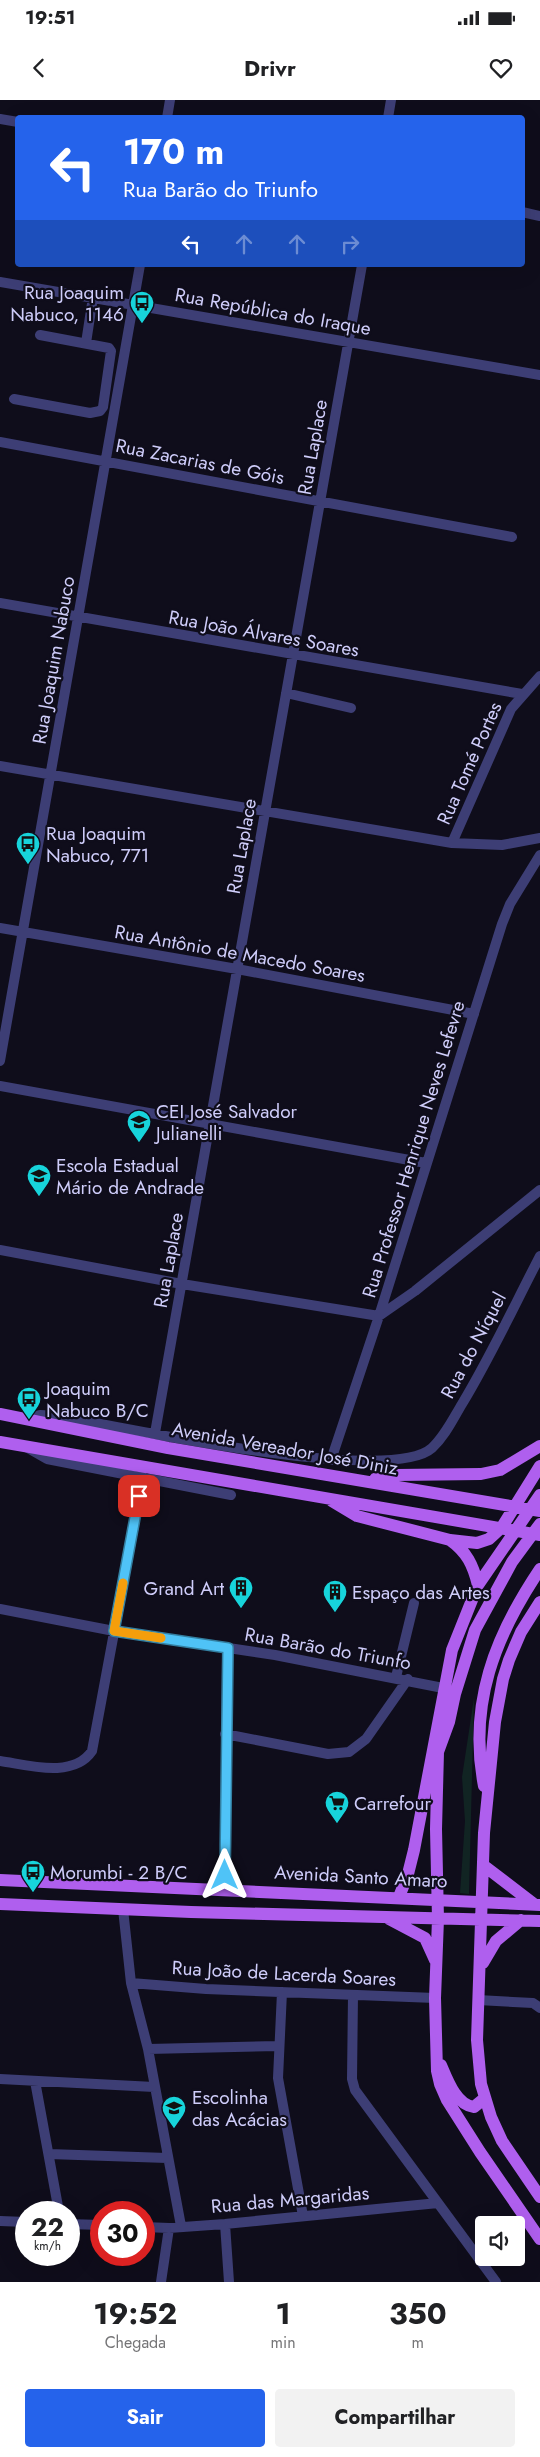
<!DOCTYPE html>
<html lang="pt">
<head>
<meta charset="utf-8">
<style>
	body { margin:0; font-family:Jost,sans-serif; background:#f2f2f2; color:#202124; height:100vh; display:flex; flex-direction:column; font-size:19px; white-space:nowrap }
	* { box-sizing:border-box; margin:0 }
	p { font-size:16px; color:#757577 }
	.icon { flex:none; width:28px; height:28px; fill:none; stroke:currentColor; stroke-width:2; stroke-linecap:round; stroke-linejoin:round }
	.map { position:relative; height:2182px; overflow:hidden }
	.sheet { display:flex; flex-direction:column; background:#fff; flex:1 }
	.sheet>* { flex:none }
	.banner { position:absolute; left:15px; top:15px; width:510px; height:152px; border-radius:5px; box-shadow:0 5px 20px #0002; background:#2563eb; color:#fff; overflow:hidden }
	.tools { position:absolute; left:475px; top:2116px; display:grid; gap:10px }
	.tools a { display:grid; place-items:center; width:50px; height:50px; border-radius:5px; background:#fff; box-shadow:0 5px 20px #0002; font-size:25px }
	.speed { position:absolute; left:15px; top:2101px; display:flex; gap:10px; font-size:25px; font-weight:700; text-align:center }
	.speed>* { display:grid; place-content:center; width:65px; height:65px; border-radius:50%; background:#fff; box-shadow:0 5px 20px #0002; line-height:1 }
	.speed small { font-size:12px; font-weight:400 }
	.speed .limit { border:8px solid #d22; background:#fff; color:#111 }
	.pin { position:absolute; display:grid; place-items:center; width:42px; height:42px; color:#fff; margin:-21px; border-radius:10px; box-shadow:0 2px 8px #0006 }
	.me { position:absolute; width:55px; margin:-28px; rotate:0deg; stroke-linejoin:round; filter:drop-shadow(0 0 4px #0008) }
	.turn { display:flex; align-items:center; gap:18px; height:105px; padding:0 25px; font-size:22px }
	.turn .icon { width:65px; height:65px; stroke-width:2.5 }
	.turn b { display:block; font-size:35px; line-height:42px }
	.lanes { display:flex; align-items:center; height:48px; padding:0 25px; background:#0003; justify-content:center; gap:25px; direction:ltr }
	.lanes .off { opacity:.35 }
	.eta { display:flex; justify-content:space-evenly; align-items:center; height:85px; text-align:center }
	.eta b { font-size:30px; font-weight:700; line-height:35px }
	.action { display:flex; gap:10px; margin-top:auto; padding:10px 25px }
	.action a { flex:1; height:58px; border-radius:5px; background:#2563eb; color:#fff; font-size:20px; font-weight:700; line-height:58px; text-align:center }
	.action a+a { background:#f2f2f2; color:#202124 }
	.status { display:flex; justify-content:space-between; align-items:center; height:35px; padding:0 25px; background:#fff; direction:ltr }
	.status svg { height:14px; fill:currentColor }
	header { display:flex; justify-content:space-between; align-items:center; height:65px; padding:0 25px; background:#fff; font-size:22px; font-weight:700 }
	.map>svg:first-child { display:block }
	.green { fill:#112423 }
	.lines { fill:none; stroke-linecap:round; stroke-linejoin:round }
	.minor { stroke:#3d3e75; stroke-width:10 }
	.major { stroke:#af5fee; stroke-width:12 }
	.route-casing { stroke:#337fa1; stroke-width:12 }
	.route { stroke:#4fc3f7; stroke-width:9 }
	.slow { stroke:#f59e0b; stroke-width:9 }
	.labels { text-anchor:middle; stroke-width:4.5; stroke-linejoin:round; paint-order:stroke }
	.poi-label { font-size:19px; fill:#cfcdfa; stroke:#0f0d1b; text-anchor:start }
	.street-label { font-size:19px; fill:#cfcdfa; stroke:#0f0d1b }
</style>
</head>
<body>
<div class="status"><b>19:51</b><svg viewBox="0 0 49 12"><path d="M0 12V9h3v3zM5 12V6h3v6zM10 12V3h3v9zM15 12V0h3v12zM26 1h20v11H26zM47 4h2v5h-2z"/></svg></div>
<header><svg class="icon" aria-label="back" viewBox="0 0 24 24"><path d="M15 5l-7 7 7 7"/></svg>Drivr<svg class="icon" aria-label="heart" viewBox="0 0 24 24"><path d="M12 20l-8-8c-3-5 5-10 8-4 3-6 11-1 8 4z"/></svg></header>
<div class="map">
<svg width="540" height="2182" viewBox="0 0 540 2182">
	<rect width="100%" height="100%" fill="#0f0d1b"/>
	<path class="green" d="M474,1598L469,1794L460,1793L465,1721L462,1677Z"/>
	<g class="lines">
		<path class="minor" d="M167,18L170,0
			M388,18L391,0
			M0,19L18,22
			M522,112L540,116
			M0,182L540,275
			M86,243L93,197
			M14,299L90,313L100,311L103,307L111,251L109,248L40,235
			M0,342L512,437
			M0,503L522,594
			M286,593L351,608
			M0,666L452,743L502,745L540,738
			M452,743L511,609L540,576
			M0,828L237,869L474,914
			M0,961L140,165
			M0,986L426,1063
			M0,1150L182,1184L379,1216L415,1191L540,1090
			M27,1319L40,1315L58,1316C121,1327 390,1386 432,1348C445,1336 453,1319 462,1304C491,1256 514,1206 540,1156
			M155,1333L362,165
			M26,1347L47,1359L231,1395
			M331,1360L379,1216L502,824L510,804L540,755
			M0,1509L114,1531L275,1555L443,1588
			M396,1577L414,1503
			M225,1634L328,1654L349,1652L366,1639L408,1579
			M0,1661C28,1665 73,1679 92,1651L143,1377
			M225,1788L227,1548
			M123,1809L131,1883L148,1949L181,2126
			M131,1883L206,1889L435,1898
			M282,1892L278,1978L303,2116
			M353,1895L352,1979L355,1990L496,2182
			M478,1900L533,1903L540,1908
			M148,1949L278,1946
			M0,1979L154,1987
			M35,1981L59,2112
			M49,2054L167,2058
			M0,2121L26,2122
			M69,2124L101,2125
			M225,2124L229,2182
			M144,2127L169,2128L225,2124L438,2103
			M161,2182L169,2128"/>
		<path class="major" d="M0,1314L168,1348L540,1411
			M0,1342L540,1435
			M375,1379L396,1375L481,1374L500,1370L540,1346
			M332,1401L357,1416L450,1440L477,1443L489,1439L502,1427L540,1366
			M540,1424L512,1462L475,1530L455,1594L449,1622L438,1652L436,1729L438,1819L435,1898L437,1971L440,1984L447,2000L480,2052L540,2139
			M450,1440C467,1452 473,1465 478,1485
			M540,1502L521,1532L509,1560L503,1579L495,1622L484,1733L477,1940L481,1984L491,2017L502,2041L540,2097
			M484,1686C468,1604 495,1536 540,1469
			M483,1765L534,1804
			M0,1780L540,1805
			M399,1797L408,1774L414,1750L452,1550L478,1485L540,1395
			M0,1804L191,1812L540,1821
			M389,1819L425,1838L435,1860
			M483,1863L496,1841L521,1820
			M441,1965C447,1979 456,2005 474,2007L485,1998"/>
	</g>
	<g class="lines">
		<defs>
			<path id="route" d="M139,1396L114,1531L228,1548L225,1775"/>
		</defs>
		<use href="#route" class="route-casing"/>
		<use href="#route" class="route"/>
		<path class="slow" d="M123,1483L114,1531L161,1538"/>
	</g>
	<defs>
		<symbol id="bus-pin" viewBox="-11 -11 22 30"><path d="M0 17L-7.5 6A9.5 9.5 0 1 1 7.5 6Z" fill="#17d4db" stroke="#0f0d1b"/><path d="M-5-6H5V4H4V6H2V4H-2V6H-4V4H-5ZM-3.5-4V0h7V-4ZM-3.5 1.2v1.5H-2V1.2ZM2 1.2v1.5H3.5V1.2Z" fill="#111"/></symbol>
		<symbol id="school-pin" viewBox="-11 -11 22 30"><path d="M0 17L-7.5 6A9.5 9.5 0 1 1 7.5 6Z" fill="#17d4db" stroke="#0f0d1b"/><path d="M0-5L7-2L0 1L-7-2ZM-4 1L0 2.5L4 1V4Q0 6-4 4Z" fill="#111"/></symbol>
		<symbol id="building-pin" viewBox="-11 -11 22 30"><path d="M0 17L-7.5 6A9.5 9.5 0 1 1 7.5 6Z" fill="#17d4db" stroke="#0f0d1b"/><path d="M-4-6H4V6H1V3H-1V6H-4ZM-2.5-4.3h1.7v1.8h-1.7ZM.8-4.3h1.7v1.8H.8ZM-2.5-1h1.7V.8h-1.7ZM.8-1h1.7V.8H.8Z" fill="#111"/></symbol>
		<symbol id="supermarket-pin" viewBox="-11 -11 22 30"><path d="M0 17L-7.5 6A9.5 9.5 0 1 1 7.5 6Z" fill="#17d4db" stroke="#0f0d1b"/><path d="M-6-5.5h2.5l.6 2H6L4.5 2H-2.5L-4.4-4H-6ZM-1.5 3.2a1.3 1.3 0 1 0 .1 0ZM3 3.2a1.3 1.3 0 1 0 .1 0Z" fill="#111"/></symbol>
	</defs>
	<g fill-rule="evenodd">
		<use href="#bus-pin" x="128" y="189" width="28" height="38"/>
		<use href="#bus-pin" x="14" y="730" width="28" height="38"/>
		<use href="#school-pin" x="125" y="1008" width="28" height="38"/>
		<use href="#school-pin" x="25" y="1062" width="28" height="38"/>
		<use href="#bus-pin" x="15" y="1285" width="28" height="38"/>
		<use href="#building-pin" x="227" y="1474" width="28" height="38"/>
		<use href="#building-pin" x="321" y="1478" width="28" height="38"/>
		<use href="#supermarket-pin" x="323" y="1689" width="28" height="38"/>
		<use href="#bus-pin" x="19" y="1758" width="28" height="38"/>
		<use href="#school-pin" x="160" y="1994" width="28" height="38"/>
	</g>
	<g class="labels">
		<g class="poi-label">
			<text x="124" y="199" text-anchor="end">Rua Joaquim<tspan x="124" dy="22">Nabuco, 1146</tspan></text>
			<text x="46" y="740">Rua Joaquim<tspan x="46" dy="22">Nabuco, 771</tspan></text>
			<text x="156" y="1018">CEI José Salvador<tspan x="156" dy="22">Julianelli</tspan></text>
			<text x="56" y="1072">Escola Estadual<tspan x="56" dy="22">Mário de Andrade</tspan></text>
			<text x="46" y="1295">Joaquim<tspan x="46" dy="22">Nabuco B/C</tspan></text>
			<text x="224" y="1495" text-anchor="end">Grand Art</text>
			<text x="352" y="1499">Espaço das Artes</text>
			<text x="354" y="1710">Carrefour</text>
			<text x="50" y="1779">Morumbi - 2 B/C</text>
			<text x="192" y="2004">Escolinha<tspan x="192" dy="22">das Acácias</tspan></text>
		</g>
		<g class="street-label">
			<text transform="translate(273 211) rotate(10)" y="7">Rua República do Iraque</text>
			<text transform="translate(312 347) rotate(-80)" y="7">Rua Laplace</text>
			<text transform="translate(200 361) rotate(11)" y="7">Rua Zacarias de Góis</text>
			<text transform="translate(264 533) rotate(10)" y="7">Rua João Álvares Soares</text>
			<text transform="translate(53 560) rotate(-80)" y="7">Rua Joaquim Nabuco</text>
			<text transform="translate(469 663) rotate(-66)" y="7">Rua Tomé Portes</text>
			<text transform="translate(241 746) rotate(-80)" y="7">Rua Laplace</text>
			<text transform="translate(240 853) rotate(10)" y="7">Rua Antônio de Macedo Soares</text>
			<text transform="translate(413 1049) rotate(-73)" y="7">Rua Professor Henrique Neves Lefevre</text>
			<text transform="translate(168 1160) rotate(-80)" y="7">Rua Laplace</text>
			<text transform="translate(473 1245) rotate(-62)" y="7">Rua do Níquel</text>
			<text transform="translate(285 1348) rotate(10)" y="7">Avenida Vereador José Diniz</text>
			<text transform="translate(328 1548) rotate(10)" y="7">Rua Barão do Triunfo</text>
			<text transform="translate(361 1776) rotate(3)" y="7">Avenida Santo Amaro</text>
			<text transform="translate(284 1873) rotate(3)" y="7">Rua João de Lacerda Soares</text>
			<text transform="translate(290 2099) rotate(-5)" y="7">Rua das Margaridas</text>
		</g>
	</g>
</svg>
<div class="tools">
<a><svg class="icon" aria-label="sound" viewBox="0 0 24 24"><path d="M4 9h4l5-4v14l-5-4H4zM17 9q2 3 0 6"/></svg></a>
</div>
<div class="speed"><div>22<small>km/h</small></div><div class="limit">30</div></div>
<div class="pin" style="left:139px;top:1396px;background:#d93025"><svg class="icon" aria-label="arrive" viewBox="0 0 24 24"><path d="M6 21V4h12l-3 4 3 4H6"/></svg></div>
<svg class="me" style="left:225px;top:1775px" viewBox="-20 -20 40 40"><path d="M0-17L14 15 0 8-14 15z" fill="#4fc3f7" stroke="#fff" stroke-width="4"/></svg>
<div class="banner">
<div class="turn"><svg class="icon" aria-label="left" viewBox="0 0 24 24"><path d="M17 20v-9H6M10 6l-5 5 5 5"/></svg><div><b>170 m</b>Rua Barão do Triunfo</div></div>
<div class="lanes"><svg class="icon" aria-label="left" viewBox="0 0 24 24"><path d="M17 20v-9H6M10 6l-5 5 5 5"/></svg><svg class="icon off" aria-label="ahead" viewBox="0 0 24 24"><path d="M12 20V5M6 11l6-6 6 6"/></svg><svg class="icon off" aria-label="ahead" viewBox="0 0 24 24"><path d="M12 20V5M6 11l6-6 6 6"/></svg><svg class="icon off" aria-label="right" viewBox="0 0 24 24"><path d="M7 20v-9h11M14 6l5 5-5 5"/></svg></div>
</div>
</div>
<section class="sheet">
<div class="eta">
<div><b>19:52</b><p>Chegada</p></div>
<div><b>1</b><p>min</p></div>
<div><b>350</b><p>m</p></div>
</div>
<div class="action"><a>Sair</a><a>Compartilhar</a></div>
</section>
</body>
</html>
